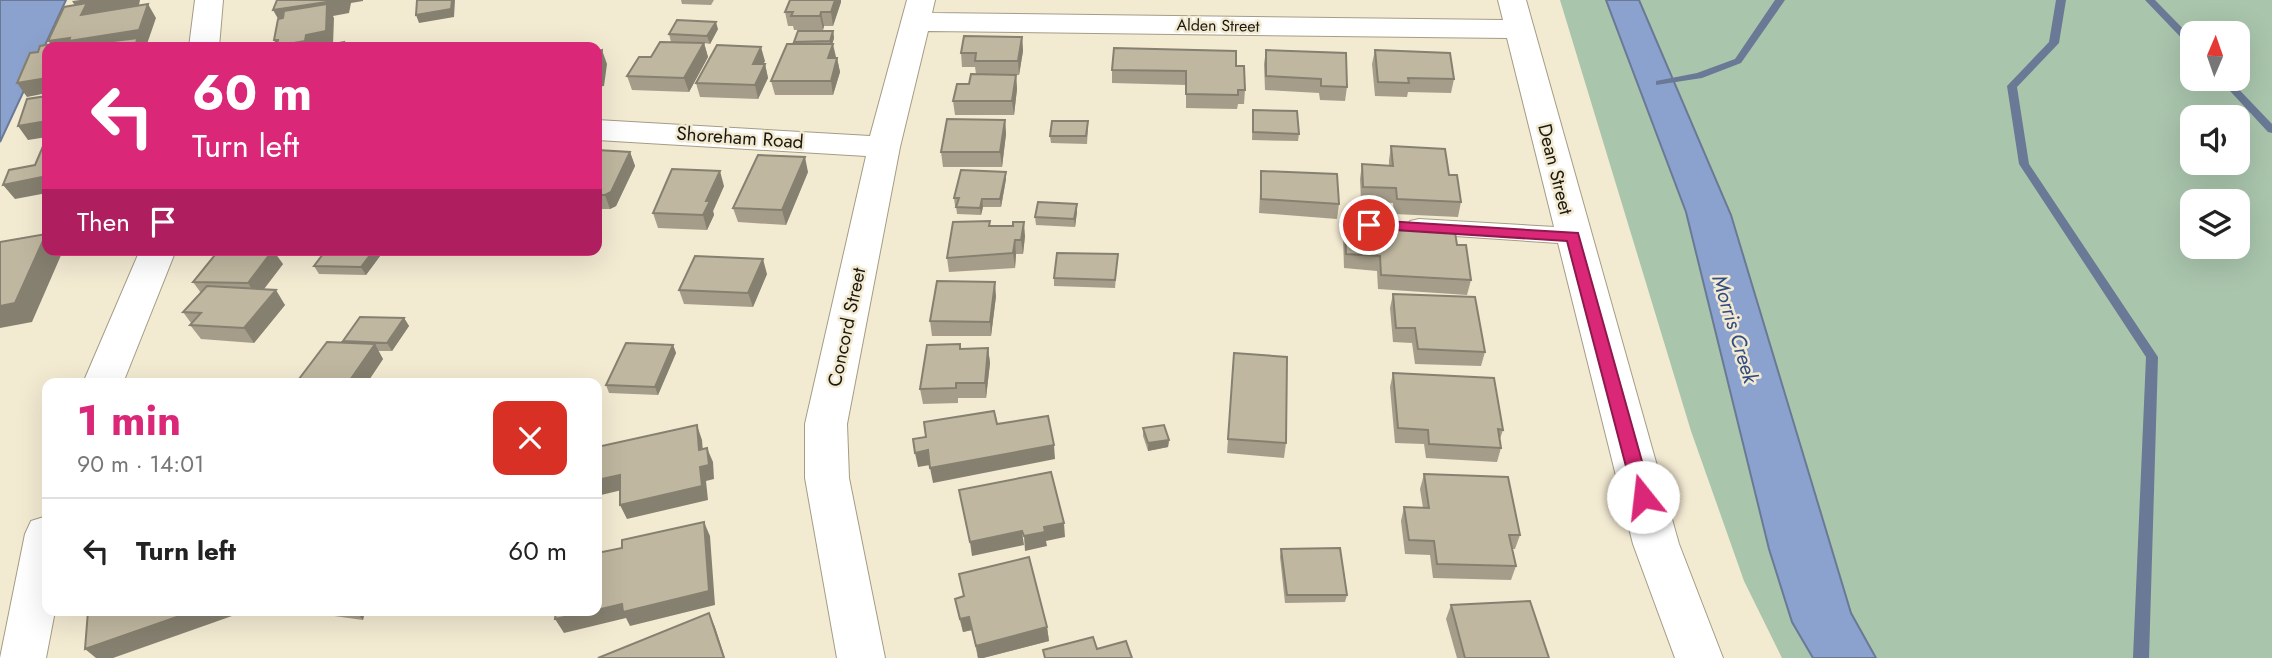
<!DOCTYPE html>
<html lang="en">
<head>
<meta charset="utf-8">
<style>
	body { margin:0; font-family:Jost,sans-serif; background:#f6f6f6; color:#222; height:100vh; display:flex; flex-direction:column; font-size:26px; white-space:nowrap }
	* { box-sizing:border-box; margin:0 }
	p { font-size:23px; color:#767676 }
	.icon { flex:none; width:38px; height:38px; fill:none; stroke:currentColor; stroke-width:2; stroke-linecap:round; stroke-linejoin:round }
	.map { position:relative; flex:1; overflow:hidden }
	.sheet { position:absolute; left:42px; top:378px; width:560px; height:238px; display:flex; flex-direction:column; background:#fff; border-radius:14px; box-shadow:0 7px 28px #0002 }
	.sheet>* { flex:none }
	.top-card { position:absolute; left:42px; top:42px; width:560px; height:214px; border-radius:14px; box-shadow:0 7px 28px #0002; background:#db2777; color:#fff; overflow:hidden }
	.needle { width:46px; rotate:2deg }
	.fabs { position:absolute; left:2180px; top:21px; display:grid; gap:14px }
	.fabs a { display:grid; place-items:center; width:70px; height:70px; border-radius:14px; background:#fff; box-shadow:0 7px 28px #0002; font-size:35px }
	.pin { position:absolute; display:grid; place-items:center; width:60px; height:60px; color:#fff; margin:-30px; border:4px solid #fff; border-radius:50%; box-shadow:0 2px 7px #0007 }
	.me { position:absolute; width:77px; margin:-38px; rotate:344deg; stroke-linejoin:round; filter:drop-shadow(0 0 5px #0008) }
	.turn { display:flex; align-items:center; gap:24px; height:147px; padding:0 35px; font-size:32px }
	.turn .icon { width:91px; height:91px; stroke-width:2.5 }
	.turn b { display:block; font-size:49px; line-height:60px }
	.then { display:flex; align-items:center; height:66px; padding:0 35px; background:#0003; gap:14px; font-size:26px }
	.round { display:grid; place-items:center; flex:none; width:74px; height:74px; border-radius:14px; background:#f6f6f6 }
	.headline { display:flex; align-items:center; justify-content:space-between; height:119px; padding:0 35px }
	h1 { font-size:42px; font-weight:700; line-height:52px; color:#db2777 }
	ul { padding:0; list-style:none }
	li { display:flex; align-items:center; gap:21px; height:105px; padding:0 35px; border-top:2px solid #e0e0e0 }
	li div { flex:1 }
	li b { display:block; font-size:26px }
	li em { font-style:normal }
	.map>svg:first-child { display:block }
	.green { fill:#a9c5ac; fill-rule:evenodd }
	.water { fill:#8ca2ce; stroke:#6a7995; stroke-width:2 }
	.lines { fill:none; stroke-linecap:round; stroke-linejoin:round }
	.stream { fill:#6a7995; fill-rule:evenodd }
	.lane-casing { stroke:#a49c85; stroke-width:2 }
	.street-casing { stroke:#a49c85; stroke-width:2 }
	.secondary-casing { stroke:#a49c85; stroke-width:2 }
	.lane { fill:#fff; fill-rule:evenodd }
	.street { fill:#fff; fill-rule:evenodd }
	.secondary { fill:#fff; fill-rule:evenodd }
	.wall { fill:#a59d8a }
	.shaded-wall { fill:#868070 }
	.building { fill:#c0b7a0; stroke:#868070; stroke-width:2 }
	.route { fill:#db2777; stroke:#8e194d; stroke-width:2 }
	.labels { text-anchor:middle; stroke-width:5; stroke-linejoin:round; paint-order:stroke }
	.far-street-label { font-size:16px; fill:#1c1910; stroke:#f3ead2 }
	.street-label { font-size:19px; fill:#1c1910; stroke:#f3ead2 }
	.water-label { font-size:21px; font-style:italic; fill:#314b83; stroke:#f3ead2 }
</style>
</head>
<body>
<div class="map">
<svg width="2272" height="658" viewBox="0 0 2272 658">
	<rect width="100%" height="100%" fill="#f3ead2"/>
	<path class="green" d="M1560,0H1606L1686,212L1769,549L1792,622L1813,658H1782L1744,581L1691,431Z
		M1639,0H2272V658H1876L1851,613L1731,215ZM2193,33H2238V79H2193ZM2193,117H2238V163H2193ZM2193,201H2238V247H2193Z"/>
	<path class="water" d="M0,0H66L0,142Z
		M1606,0H1639L1731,215L1851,613L1876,658H1813L1792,622L1769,549L1686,212Z"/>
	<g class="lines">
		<path class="stream" d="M1775,0H1785L1741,63L1702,78L1656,85V81L1697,73L1735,59Z
			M2056,0H2066L2059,43L2017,87L2029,164L2158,357L2149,658H2133L2146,357L2019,164L2007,86L2049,42Z
			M2145,0H2155L2193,39V48L2190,47Z
			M2219,79H2229L2272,124V133L2268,132Z"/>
		<defs>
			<path id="lane" d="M1419,219L1573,228L1582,230L1585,236L1582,242L1573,244L1410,233L1407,227L1410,221Z"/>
			<path id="street" d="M907,0H935L932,13L1503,20L1498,0H1526L1679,544L1723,658H1675L1633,544L1507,38L928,31L900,147L847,424L849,478L885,658H837L805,478V424L866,156L597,140V120L870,136Z"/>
			<path id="secondary" d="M195,0H223L219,47H189Z
				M140,250H176L123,383H83Z
				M47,516V611H55L46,658H0L25,534L31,521Z"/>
		</defs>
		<use href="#lane" class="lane-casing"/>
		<use href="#street" class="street-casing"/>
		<use href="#secondary" class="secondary-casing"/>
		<use href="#lane" class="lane"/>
		<use href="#street" class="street"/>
		<use href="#secondary" class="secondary"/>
	</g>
	<path class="wall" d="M681,0H714L711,5L682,4Z
		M841,2L833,26H824L823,30H794L793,26H788L785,12Z
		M718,29L710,44L704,43L708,57L689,92L632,90L627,76L671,42L669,34Z
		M833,31L834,38L832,44L835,58H837L840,72L833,95H775L771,81L795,44L794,42Z
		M1022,37L1023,51L1019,75H1016L1017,89L1014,115H955L953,101L976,74L975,67H962L961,53Z
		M1266,50L1347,87L1345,101L1320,100L1319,93L1265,90L1264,64Z
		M1375,50L1454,79L1451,93L1408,92L1407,97L1375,96L1372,64Z
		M765,61L763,64H765L768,78L758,99L700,97L696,83Z
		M1236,66L1245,90L1244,104H1238L1237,109L1186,108V85L1112,83V70Z
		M1253,110L1299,134L1298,141L1252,140Z
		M1005,120L1006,134L1002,167H943L941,152Z
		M1088,129L1087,144L1051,143L1050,136Z
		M1391,146L1449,175L1461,202L1458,217L1394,214L1393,203L1361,201L1360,179L1362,164L1389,166V160Z
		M597,150L630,152L635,166L616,206L610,209H597Z
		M1261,171L1339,204L1337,219L1259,213Z
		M808,172L786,225L738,222L733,208Z
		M1006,172V179L1001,207H983L981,215L957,214L956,206H955L954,198Z
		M724,186L713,211L714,215L707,230L658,228L653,213Z
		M1077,212L1075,227L1036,225L1035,217Z
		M990,221V226L1025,236L1023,254H1016L1015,268L949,272L947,258Z
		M1345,221L1457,245L1471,280L1467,295L1378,289L1377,271L1344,268L1343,236Z
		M326,250H382L383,252L366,275L319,274L314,266Z
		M426,250H446L445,251Z
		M460,250H485L484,253L461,254Z
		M1118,254L1115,288L1054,286V278Z
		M283,264L264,289L285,305L254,343L201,339L190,325L191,323L183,312L201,293L193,282Z
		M767,274L753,307L684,304L679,290Z
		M1393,294L1485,352L1481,366L1415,364L1412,343L1393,342L1390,308Z
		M996,296L991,336H932L930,321Z
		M404,318L409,326L392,351H378L383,359L367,383H296L344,343L343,341Z
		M673,345L676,353L658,395L609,393L606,385Z
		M988,348L990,363L986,398H958V403L923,404L920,389L961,349Z
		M1234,353L1286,443L1284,458L1227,453Z
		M1393,373L1503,430L1500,439L1501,448L1497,462L1426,458L1424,444L1395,443L1390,387Z
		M1143,428L1169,440L1168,447L1148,451L1143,436Z
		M1424,474L1520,535L1515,549H1512L1516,566L1511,580L1433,578L1430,555L1405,554L1401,521L1404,507L1423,508L1420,489Z
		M1281,549L1347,595L1345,602L1285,603L1280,557Z
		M959,574L1047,627L1049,641L983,658H978L972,630L963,632L958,613L955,599L964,596Z
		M1451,605L1549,658H1457L1446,619Z
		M304,611H365L363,620L305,612Z"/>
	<path class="shaded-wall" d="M80,0H140L139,5L93,13L91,29L72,1Z
		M340,0H363V1L351,3L349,13L333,16L334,18L333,45L322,47H277L274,40L281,24L273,10Z
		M452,0H455L454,17L419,23L416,15Z
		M835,0H841V2L833,26L831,12Z
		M148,4L156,18L147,44L142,45L143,47H53L48,41Z
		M821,12L824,26L823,30L820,16Z
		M716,22L718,29L710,44L707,36Z
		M833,31L834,38L831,49L830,41Z
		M1022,37L1023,51L1019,75L1018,61Z
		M704,43L708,57L689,92L684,78Z
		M833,44L836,57L831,72L828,58Z
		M761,47L765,61L756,78L753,64Z
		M602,50L607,64L604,86L597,87V73Z
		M837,58L840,72L833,95L831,81Z
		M765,64L768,78L758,99L755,85Z
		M1016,75L1017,89L1014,115L1012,101Z
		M47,78V93L27,97L17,83Z
		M1005,120L1006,134L1002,167L1000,152Z
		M47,121V137L28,140L18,126Z
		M630,152L635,166L616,206L610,209L605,195Z
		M805,157L808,172L786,225L782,210Z
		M720,171L724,186L713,211L714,215L707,230L703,215L706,201Z
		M1006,172V179L1001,207L1000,199Z
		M47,176V193L15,199L3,185Z
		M982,199L983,207L981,215L980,208Z
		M1077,204V212L1075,227L1074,219Z
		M1024,222L1025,236L1023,254L1021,240Z
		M46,234L47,250H59L62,253L32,322L0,328V306Z
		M1015,240L1016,254L1015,268L1013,253Z
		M273,250L283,264L257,298L248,283Z
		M374,250H382L383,252L366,275L361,267Z
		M763,259L767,274L753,307L748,293Z
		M995,282L996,296L991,336L990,322Z
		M276,290L285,305L254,343L244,328Z
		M404,318L409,326L392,351L387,343Z
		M375,344L383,359L367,383H348Z
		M673,345L676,353L658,395L655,387Z
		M988,348L990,363L986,398L985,383Z
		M697,425L702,440L704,464L699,450Z
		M1169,440L1168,447L1148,451V443Z
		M1054,445L1055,459L933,483L930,468Z
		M707,448L713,462L714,479L706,481L708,500L627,519L620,505L700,467Z
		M928,450L930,465L918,467L915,453Z
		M620,475L626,489L597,496V480Z
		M704,522L710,536L715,605L630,626L626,618L564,633L555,619L597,611V610L622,604Z
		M1064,523L1065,537L1046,541L1047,546L1025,551L1024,536L1044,527Z
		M1022,531L1024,545L972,556L970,542Z
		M194,611H236L232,612V616L113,658H96L85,649Z
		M357,611H365L363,620L357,613Z
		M709,613L715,627L725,658H724Z
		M969,617L972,630L963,632L960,619Z
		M1047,627L1049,641L983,658H978L976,646Z"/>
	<path class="building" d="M277,0H340L273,10Z
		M417,0H452L451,9L416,15Z
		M790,0H835L831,12H821L820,16H791L793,12H785Z
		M87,3L81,15L148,4L139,30L69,41L70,38L48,41L64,7Z
		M327,4L326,31L306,35L305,41L277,46L278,40H274L278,19L283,18L284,11Z
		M677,20L716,22L707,36L669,34Z
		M798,31H833L830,41L794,42Z
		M964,36L1022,37L1018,61H975L976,53H961Z
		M138,38L134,47H47V78L17,83L30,53L38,52L40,46L66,42L64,47Z
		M344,42L343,47H318Z
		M660,42L704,43L684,78L627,76L639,57H651Z
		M573,43L572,47H560V44Z
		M787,44H833L828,58H837L831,81H771Z
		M717,45L761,47L753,64H765L755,85L696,83Z
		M1114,48L1236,51V66H1244L1245,90H1238V95L1186,94V71L1112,70Z
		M602,50L600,72L597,73V51Z
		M1266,50L1346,53L1347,87L1321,86V79L1266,76Z
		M1375,50L1450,53L1454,79L1408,78L1409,83L1378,82Z
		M971,74L1016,75L1012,101H953L957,84H969Z
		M47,96V121L18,126L27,99Z
		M1253,110L1297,111L1299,134L1253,132Z
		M947,119L1005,120L1000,152H941Z
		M1052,121H1088L1086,136H1050Z
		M47,137V176L3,185L9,170L35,165Z
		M1391,146L1445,149L1449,175H1457L1461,202L1397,199L1396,188L1363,187L1362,164L1393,166Z
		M597,150L630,152L611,192L605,195H597Z
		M758,155L805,157L782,210L733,208Z
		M672,169L720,171L706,201H710L703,215L653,213Z
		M961,170L1006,172L1000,199H982L980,208L956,207L959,198H954Z
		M1261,171L1337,174L1339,204L1261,199Z
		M1038,202L1077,204L1074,219L1035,217Z
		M990,221L989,226H1013V222H1024L1021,240H1015L1013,253L947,258L953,222Z
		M1345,221L1454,226L1457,245H1466L1471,280L1381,275L1380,256L1346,254Z
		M46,234L15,303L0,306V242Z
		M219,250H273L248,283L193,282Z
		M326,250H374L361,267L314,266Z
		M1057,253L1118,254L1115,280L1054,278Z
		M695,256L763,259L748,293L679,290Z
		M937,281L995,282L990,322L930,321Z
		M207,286L276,290L244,328L190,325L201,313L183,312Z
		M1393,294L1475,297L1485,352L1418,349L1415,328H1396Z
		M360,317L404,318L387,343L343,341Z
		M327,342L375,344L348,383H296Z
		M626,343L673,345L655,387L606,385Z
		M960,344V349L988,348L985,383H956V388L920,389L927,345Z
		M1234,353L1287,357L1286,443L1228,439Z
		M1393,373L1494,378L1503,430L1498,429L1501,448L1429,444L1428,430L1398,428Z
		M994,411L997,424L1048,416L1054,445L930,468L928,450L915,453L913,439L926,437L924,422Z
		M697,425L699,450L707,448L709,465L700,467L702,486L620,505V475L597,480V447Z
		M1164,425L1169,440L1148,443L1143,428Z
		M1051,472L1064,523L1044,527L1045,532L1024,536L1022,531L970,542L959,490Z
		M1424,474L1508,477L1520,535H1509L1516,566L1437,564L1434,541L1409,540L1404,507L1429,508Z
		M704,522L709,591L623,612L622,604L597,610V553L622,548V540Z
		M1340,548L1347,595H1287L1281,549Z
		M1029,557L1047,627L976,646L969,617L960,619L955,599L964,596L959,574Z
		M1530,601L1549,658H1465L1451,605Z
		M88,611H194L85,649Z
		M556,611H592L555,619Z
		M709,613L724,658H598Z
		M1093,637L1097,649L1126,641L1132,658H1045L1043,650Z"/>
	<path class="route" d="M1369,220L1578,233L1652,497L1649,502L1643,504L1634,497L1567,241L1364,228V221Z"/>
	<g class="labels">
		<g class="far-street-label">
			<text transform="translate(1218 25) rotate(1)" y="6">Alden Street</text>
		</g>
		<g class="street-label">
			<text transform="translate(740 137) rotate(4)" y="7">Shoreham Road</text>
			<text transform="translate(1556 169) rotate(76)" y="7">Dean Street</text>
			<text transform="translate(846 327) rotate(-78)" y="7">Concord Street</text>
		</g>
		<g class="water-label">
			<text transform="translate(1735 329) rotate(73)" y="7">Morris Creek</text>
		</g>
	</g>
</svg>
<div class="fabs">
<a><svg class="needle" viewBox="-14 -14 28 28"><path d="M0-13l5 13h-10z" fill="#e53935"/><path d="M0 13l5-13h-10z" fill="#767676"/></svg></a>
<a><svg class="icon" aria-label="sound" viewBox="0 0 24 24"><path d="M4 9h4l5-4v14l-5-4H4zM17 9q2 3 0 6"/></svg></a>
<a><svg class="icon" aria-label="layers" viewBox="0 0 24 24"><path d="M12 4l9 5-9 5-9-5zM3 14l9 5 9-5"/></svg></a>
</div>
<div class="pin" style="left:1369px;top:225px;background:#d93025"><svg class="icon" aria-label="arrive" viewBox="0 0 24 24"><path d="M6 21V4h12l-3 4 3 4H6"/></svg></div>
<svg class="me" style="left:1643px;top:497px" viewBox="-20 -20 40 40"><circle r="19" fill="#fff"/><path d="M0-13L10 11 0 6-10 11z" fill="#db2777"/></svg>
<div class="top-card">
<div class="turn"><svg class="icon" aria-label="left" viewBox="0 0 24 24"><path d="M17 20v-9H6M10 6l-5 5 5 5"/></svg><div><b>60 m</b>Turn left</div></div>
<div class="then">Then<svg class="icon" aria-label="arrive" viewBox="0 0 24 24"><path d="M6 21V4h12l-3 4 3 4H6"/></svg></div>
</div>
<section class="sheet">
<div class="headline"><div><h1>1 min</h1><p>90 m · 14:01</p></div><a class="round" style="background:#d93025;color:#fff"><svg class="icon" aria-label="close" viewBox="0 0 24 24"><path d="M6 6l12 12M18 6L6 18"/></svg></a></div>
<ul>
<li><svg class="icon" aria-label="left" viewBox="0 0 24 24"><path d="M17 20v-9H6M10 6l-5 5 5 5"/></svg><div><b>Turn left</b></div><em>60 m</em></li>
</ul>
</section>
</div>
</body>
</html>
